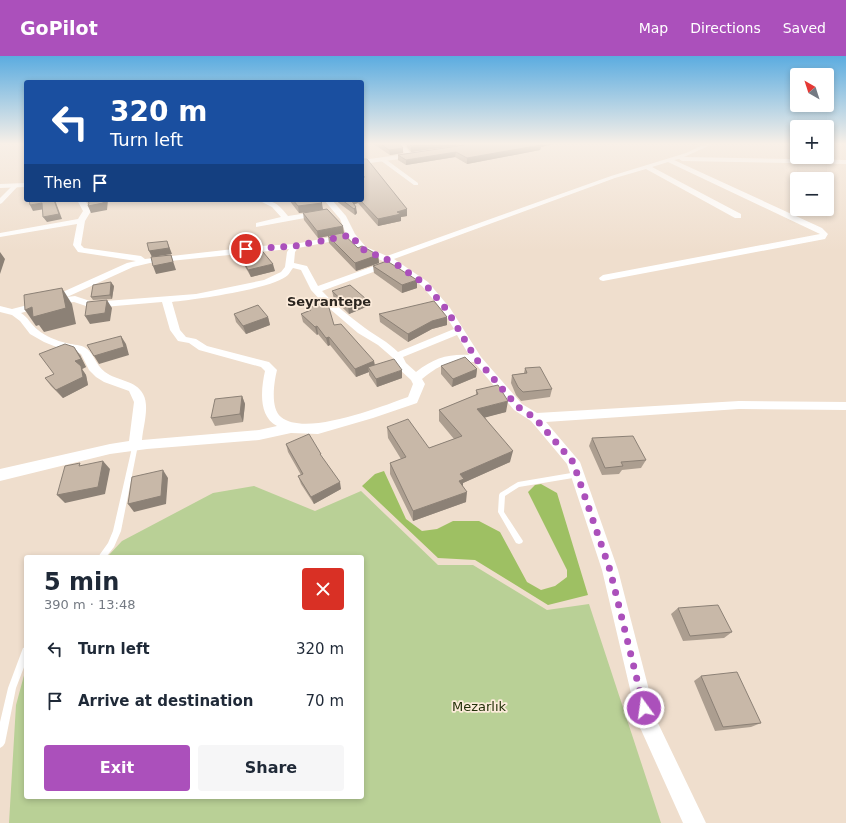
<!DOCTYPE html>
<html lang="en">
<head>
<meta charset="utf-8">
<style>
	body { margin:0; font-family:"DejaVu Sans",sans-serif; background:#f6f6f7; color:#1f2937; height:100vh; display:flex; flex-direction:column; font-size:15px; white-space:nowrap }
	* { box-sizing:border-box; margin:0 }
	p { font-size:13px; color:#747a83 }
	.icon { flex:none; width:22px; height:22px; fill:none; stroke:currentColor; stroke-width:2; stroke-linecap:round; stroke-linejoin:round }
	.map { position:relative; flex:1; overflow:hidden }
	.drawer { position:absolute; left:24px; top:499px; width:340px; height:244px; display:flex; flex-direction:column; background:#fff; border-radius:4px; box-shadow:0 2px 6px #0003 }
	.drawer>* { flex:none }
	.banner { position:absolute; left:24px; top:24px; width:340px; height:122px; border-radius:4px; box-shadow:0 2px 6px #0003; background:#1a4fa0; color:#fff; overflow:hidden }
	.needle { width:26px; rotate:321deg }
	.buttons { position:absolute; left:790px; top:12px; display:grid; gap:8px }
	.buttons a { display:grid; place-items:center; width:44px; height:44px; border-radius:4px; background:#fff; box-shadow:0 2px 6px #0003; font-size:20px }
	.pin { position:absolute; display:grid; place-items:center; width:34px; height:34px; color:#fff; margin:-17px; border:2px solid #fff; border-radius:50%; box-shadow:0 1px 4px #0007 }
	.me { position:absolute; width:44px; margin:-22px; rotate:346deg; stroke-linejoin:round; filter:drop-shadow(0 0 3px #0008) }
	.turn { display:flex; align-items:center; gap:14px; height:84px; padding:0 20px; font-size:18px }
	.turn .icon { width:52px; height:52px; stroke-width:2.5 }
	.turn b { display:block; font-size:28px; line-height:34px }
	.then { display:flex; align-items:center; height:38px; padding:0 20px; background:#0003; gap:8px; font-size:15px }
	.round { display:grid; place-items:center; flex:none; width:42px; height:42px; border-radius:4px; background:#f6f6f7 }
	.summary { display:flex; align-items:center; justify-content:space-between; height:68px; padding:0 20px }
	h1 { font-size:24px; font-weight:700; line-height:30px }
	.cta { display:flex; gap:8px; margin-top:auto; padding:8px 20px }
	.cta a { flex:1; height:46px; border-radius:4px; background:#ab50bb; color:#fff; font-size:16px; font-weight:700; line-height:46px; text-align:center }
	.cta a+a { background:#f6f6f7; color:#1f2937 }
	ul { padding:0; list-style:none }
	li { display:flex; align-items:center; gap:12px; height:52px; padding:0 20px }
	li div { flex:1 }
	li b { display:block; font-size:15px }
	li em { font-style:normal }
	header { display:flex; align-items:center; gap:24px; box-sizing:border-box; height:56px; padding:0 20px; background:#ab50bb; color:#fff }
	header strong { font-size:19px }
	nav { display:flex; gap:22px; margin-inline-start:auto; font-size:14px }
	.map>svg:first-child { display:block }
	.green { fill:#b9d096 }
	.forest { fill:#9ec063 }
	.lines { fill:none; stroke-linecap:round; stroke-linejoin:round }
	.service { fill:#fff; fill-rule:evenodd }
	.minor { fill:#fff; fill-rule:evenodd }
	.tertiary { fill:#fff; fill-rule:evenodd }
	.wall { fill:#ac9e90 }
	.shaded-wall { fill:#8c8176 }
	.building { fill:#c8b8a8; stroke:#8c8176 }
	.route { stroke:#ab50bb; stroke-width:7; stroke-dasharray:0 12.6 }
	.labels { text-anchor:middle; stroke-width:3.5; stroke-linejoin:round; paint-order:stroke }
	.far-district-label { font-size:13px; font-weight:bold; fill:#2c2620; stroke:#fcebda }
	.near-park-label { font-size:13px; fill:#233009; stroke:#fcebda }
</style>
</head>
<body>
<header>
<strong>GoPilot</strong>
<nav><a>Map</a><a>Directions</a><a>Saved</a></nav>
</header>
<div class="map">
<svg width="846" height="767" viewBox="0 0 846 767">
	<rect width="100%" height="100%" fill="#efdecd"/>
	<path class="green" d="M254,430L315,455L361,435L438,509H473L547,554L589,548L661,767H9L16,649L26,612V741H362V501H107L122,485L213,437Z"/>
	<path class="forest" d="M384,415L406,463L422,475L437,473L453,465H479L500,476L527,526L541,534L555,530L567,521V514L528,436L535,429L541,428L557,437L588,539L548,549L475,504L438,502L362,430L375,418Z"/>
	<g class="lines">
		<path class="service" d="M133,387H137L138,389L121,475L114,491L106,501H98L108,487L113,475Z
			M577,416L579,417L580,419L579,421L519,431L505,440L504,456L523,485L522,487L519,488L516,487L498,456L499,439L500,437L518,426Z
			M26,591V606L16,632L5,687L3,690L0,692V666L8,632L23,592Z"/>
		<path class="minor" d="M397,87H402L412,99V101H408Z
			M707,87H715L684,101L846,104V108L682,105L679,103L674,104L822,172L828,178L825,183L603,225L600,224L599,222L603,219L820,178L668,106L652,111L741,158V162H735L646,113L615,122L394,203L428,226L450,252L481,301L522,348L537,357L739,345L846,346V354L739,353L546,366L580,406L618,514L657,665L706,767H683L638,667L602,514L567,408L531,365L514,354L474,306C449,305 442,307 422,323L425,328L417,347L373,362L318,378L291,377L259,384L147,393L110,398L0,425V413L110,388L129,385L134,346L129,335L104,326L96,321L89,314L81,298L75,295L59,292L44,286L30,278L20,265L12,259L0,256V250L12,253L55,242L56,239L127,207L136,205L78,196L73,189L77,168L0,181V177L78,163L83,155L77,144H85L91,155L85,165L81,189L84,192L141,200L145,203L260,190L295,188L346,178L340,163L324,144H332L346,160L355,178L366,191L387,200L611,120L686,97ZM349,182L360,195L385,206L318,230L307,210L294,207L295,196L298,192ZM289,193L287,196L285,211L281,216L264,224L196,238L93,246L75,240L67,241L133,211L150,207ZM392,209L422,230L443,255L454,273L398,296C388,286 376,280 365,272C350,261 335,249 322,235ZM293,212L301,214L311,234L323,247L358,277L378,289L393,302L398,312L411,324L413,328L408,341C380,351 305,381 281,361C270,352 274,326 277,314L269,306L207,290L196,283L186,281L180,274L172,246C193,244 274,233 288,219C290,217 291,214 293,212ZM74,246L92,252L162,246L170,274L178,285L189,287L199,294L261,311L265,315C261,333 258,360 277,370L259,374L142,384C143,371 150,350 143,338C136,324 117,325 105,316C95,309 94,296 84,291C78,288 72,289 66,287C57,285 45,280 38,274C31,269 28,261 21,257L52,248ZM457,279L469,299C448,298 434,302 416,316L406,307L403,301Z
			M380,102H384L418,127V129H414L380,104Z
			M14,128L19,129L2,147L0,148V142Z
			M258,144C275,144 278,148 288,160L321,155L325,157L321,159L256,171V167L281,161L272,151Z"/>
		<path class="tertiary" d="M420,96H423V100L362,108V104Z
			M26,127V131L0,132V128Z"/>
	</g>
	<path class="wall" d="M372,87H382V89L403,97L390,99Z
		M407,87H460V89L411,96L407,91Z
		M478,87H558L541,91L540,94L467,108L455,101L406,109L398,104V99Z
		M688,87H699L693,89Z
		M362,103L407,153V160L401,161V165L378,170L358,147L354,148L357,157L355,159L335,144H362Z
		M289,144H319L323,153L344,177L318,182L304,164L303,157L307,156L299,157Z
		M328,180L378,199L379,207L356,215L329,187Z
		M237,192L275,215L251,221L239,200Z
		M373,210L417,232L402,237L374,217Z
		M114,230L112,243L93,244L91,241Z
		M332,235L366,243V251L349,258L334,243Z
		M309,252L334,269L374,305L375,309L402,322L377,331L369,319V316L356,321L330,289L328,290L318,278L317,279L303,266L301,258L309,255Z
		M234,258L268,261L270,269L246,278L236,266Z
		M379,258L447,261V269L432,273L408,286L380,266Z
		M80,299L86,311L82,313L86,319L88,329L63,342L51,330L45,322L54,318Z
		M441,310L477,313L476,321L452,331L441,318Z
		M525,312L552,333L550,341L521,345L516,339L511,327L512,319L524,317Z
		M476,334L506,356L485,361L510,406L463,427V431L466,446L413,465L390,418V407L401,403L388,382L387,371L429,392L454,383L439,365V354L476,339Z
		M242,340L245,348L243,366L215,370L211,362Z
		M592,382L646,404L641,412L622,414L619,418L602,419L589,390Z
		M286,388L322,401L341,433L314,448L301,428L298,420L301,419L288,396Z
		M678,552L732,576L724,582L683,585L671,558Z
		M701,620L761,667L751,671L715,675L694,625Z"/>
	<path class="shaded-wall" d="M432,87H460V89L411,96V90Z
		M535,87H558L541,91L540,94L467,108V102Z
		M694,87H699L693,89Z
		M403,92V97L390,99L389,94Z
		M456,96L455,101L406,109V104Z
		M54,144H55L62,163L47,166L43,161Z
		M104,144H108L107,154L91,157L88,150Z
		M350,144H357L358,147L351,149Z
		M42,147L45,153L33,155L30,149Z
		M322,147L323,154L299,157L298,150Z
		M356,151L357,157L355,159L354,153Z
		M407,153V160L401,161V165L378,170V163L397,156Z
		M343,170L344,177L318,182L317,175Z
		M167,185L172,198L152,201L149,195Z
		M0,196L5,203L0,218Z
		M171,199L176,214L156,218L153,210Z
		M378,199L379,207L356,215L355,207Z
		M273,208L275,215L251,221L248,214Z
		M417,224V232L402,237V229Z
		M111,226L114,230L112,243L110,239Z
		M62,232L72,248L76,268L44,276L39,269L36,270L25,254L32,251Z
		M366,243V251L349,258L348,250Z
		M107,244L112,252L110,265L90,268L85,260Z
		M268,261L270,269L246,278L243,270Z
		M447,261V269L432,273L408,286V278L432,265Z
		M317,270L318,278L317,279L315,271Z
		M121,280L126,288L129,299L99,308L94,300Z
		M329,281L330,289L328,290L326,282Z
		M74,291L80,299L86,311L82,313L86,319L88,329L63,342L56,334L75,305Z
		M374,305L375,314L368,311L369,316L356,321L355,313Z
		M477,313L476,321L452,331L453,323Z
		M402,314V322L377,331L376,323Z
		M242,340L245,348L243,366L240,358Z
		M508,345L506,356L476,364L477,353Z
		M513,395L510,406L463,427V434L458,436L460,418Z
		M103,405L110,413L105,438L65,447L57,439Z
		M163,414L168,422L166,448L134,456L128,448Z
		M340,426L341,433L314,448L311,441Z
		M467,436L466,446L413,465V455Z"/>
	<path class="building" d="M379,87H382V89L399,87L403,92L389,94Z
		M409,87H432L411,90Z
		M477,87H537L541,89L467,102L456,96L406,104L398,99Z
		M362,103H367L407,153L397,156L401,158L378,163L360,144H362V122L365,121L362,118Z
		M29,144H54L59,158L43,161L42,147L30,149Z
		M87,144H104L103,147L88,150L89,147Z
		M293,144H319L322,147L298,150Z
		M342,144H351L356,151L354,153Z
		M327,153L343,170L317,175L303,157Z
		M342,177L358,192L362,190L378,199L355,207L328,180Z
		M167,185L169,192L149,195L147,187Z
		M258,190L273,208L248,214L237,192Z
		M171,199L173,206L153,210L151,201Z
		M387,205L417,224L402,229L373,210Z
		M111,226L110,239L91,241L93,229Z
		M350,229L366,243L348,250L332,235Z
		M62,232L66,252L33,261L32,251L25,254L24,239Z
		M107,244L105,257L85,260L87,246Z
		M327,245L334,269L341,268L374,305L355,313L329,281L326,282L317,270L315,271L301,258L311,254L309,252Z
		M434,245L447,261L432,265L408,278L379,258Z
		M258,249L268,261L243,270L234,258Z
		M121,280L124,291L94,300L87,289Z
		M65,288L74,291L81,303L75,305L81,310L83,321L56,334L45,322L54,318L39,298Z
		M465,301L477,313L453,323L441,310Z
		M394,303L402,314L376,323L368,311Z
		M540,311L552,333L523,336L518,331L512,319L527,317L525,312Z
		M498,329L508,345L477,353L513,395L460,418L464,423L459,425L467,436L413,455L390,407L406,401L387,371L408,363L429,392L462,380L439,354L478,338L476,334Z
		M242,340L240,358L211,362L215,343Z
		M309,378L321,398H320L340,426L311,441L298,420L303,418L286,388Z
		M633,380L646,404L621,406L623,410L605,412L592,382Z
		M103,405L98,431L57,439L65,410L80,407L79,410Z
		M163,414L161,440L128,448L132,421Z
		M718,549L732,576L690,580L678,552Z
		M737,616L761,667L723,671L701,620Z"/>
	<linearGradient id="sky" x2="0" y2="1"><stop stop-color="#5bace0"/><stop offset="0.45" stop-color="#f8f0e8"/><stop offset="1" stop-color="#f8f0e8" stop-opacity="0"/></linearGradient>
	<rect width="846" height="195" fill="url(#sky)"/>
	<g class="lines">
		<path class="route" d="M246,193L295,190L351,179L362,193L393,206L425,228L447,254L476,303L486,314L518,351L535,362L573,406L610,514L644,652"/>
	</g>
	<g class="labels">
		<g class="far-district-label">
			<text x="329" y="250">Seyrantepe</text>
		</g>
		<g class="near-park-label">
			<text x="479" y="655">Mezarlık</text>
		</g>
	</g>
</svg>
<div class="buttons">
<a><svg class="needle" viewBox="-14 -14 28 28"><path d="M0-13l5 13h-10z" fill="#e53935"/><path d="M0 13l5-13h-10z" fill="#747a83"/></svg></a>
<a>+</a>
<a>−</a>
</div>
<div class="pin" style="left:246px;top:193px;background:#d93025"><svg class="icon" aria-label="arrive" viewBox="0 0 24 24"><path d="M6 21V4h12l-3 4 3 4H6"/></svg></div>
<svg class="me" style="left:644px;top:652px" viewBox="-20 -20 40 40"><circle r="17" fill="#ab50bb" stroke="#fff" stroke-width="3"/><path d="M0-11L8 9 0 5-8 9z" fill="#fff"/></svg>
<div class="banner">
<div class="turn"><svg class="icon" aria-label="left" viewBox="0 0 24 24"><path d="M17 20v-9H6M10 6l-5 5 5 5"/></svg><div><b>320 m</b>Turn left</div></div>
<div class="then">Then<svg class="icon" aria-label="arrive" viewBox="0 0 24 24"><path d="M6 21V4h12l-3 4 3 4H6"/></svg></div>
</div>
<section class="drawer">
<div class="summary"><div><h1>5 min</h1><p>390 m · 13:48</p></div><a class="round" style="background:#d93025;color:#fff"><svg class="icon" aria-label="close" viewBox="0 0 24 24"><path d="M6 6l12 12M18 6L6 18"/></svg></a></div>
<ul>
<li><svg class="icon" aria-label="left" viewBox="0 0 24 24"><path d="M17 20v-9H6M10 6l-5 5 5 5"/></svg><div><b>Turn left</b></div><em>320 m</em></li>
<li><svg class="icon" aria-label="arrive" viewBox="0 0 24 24"><path d="M6 21V4h12l-3 4 3 4H6"/></svg><div><b>Arrive at destination</b></div><em>70 m</em></li>
</ul>
<div class="cta"><a>Exit</a><a>Share</a></div>
</section>
</div>
</body>
</html>
